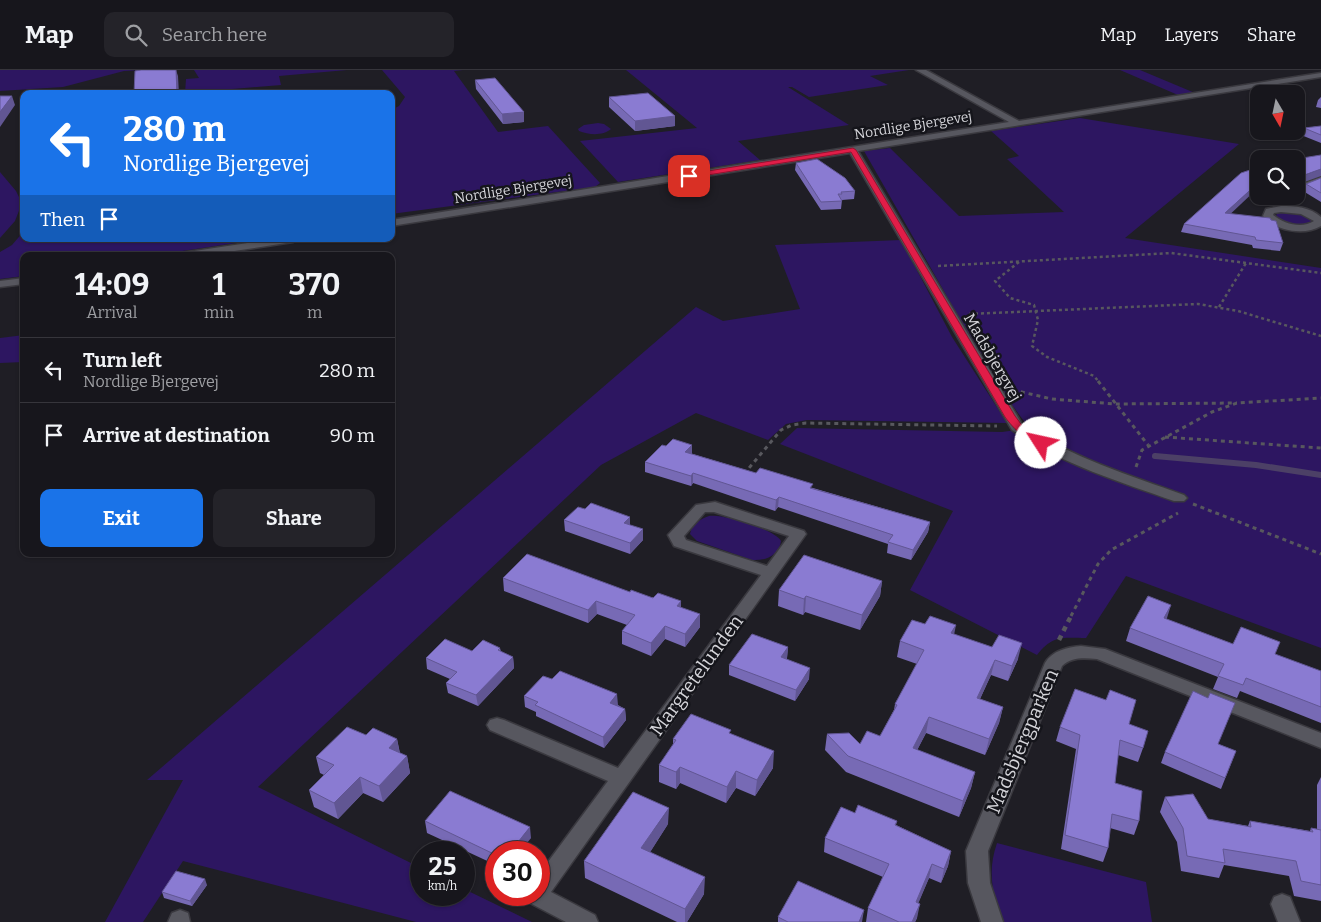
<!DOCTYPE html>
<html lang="en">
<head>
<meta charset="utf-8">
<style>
	body { margin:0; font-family:Bitter,serif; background:#242329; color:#f1f3f6; height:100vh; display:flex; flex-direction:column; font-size:19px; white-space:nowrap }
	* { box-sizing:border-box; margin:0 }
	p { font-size:16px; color:#9e9fa3 }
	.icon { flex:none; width:28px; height:28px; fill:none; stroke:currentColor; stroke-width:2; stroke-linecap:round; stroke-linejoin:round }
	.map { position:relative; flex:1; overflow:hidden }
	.side { position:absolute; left:20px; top:182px; width:375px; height:305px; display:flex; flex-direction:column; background:#17161c; border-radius:10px; box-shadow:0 1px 4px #0004,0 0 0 1px #36353b }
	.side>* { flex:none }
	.banner { position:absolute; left:20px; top:20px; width:375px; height:152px; border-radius:10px; box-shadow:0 1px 4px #0004,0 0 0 1px #36353b; background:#1a73e8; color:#fff; overflow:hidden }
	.needle { width:32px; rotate:171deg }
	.tools { position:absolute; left:1250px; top:15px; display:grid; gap:10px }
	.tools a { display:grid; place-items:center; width:55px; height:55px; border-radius:10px; background:#17161c; box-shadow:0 1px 4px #0004,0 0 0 1px #36353b; font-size:25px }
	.speed { position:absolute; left:410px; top:771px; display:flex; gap:10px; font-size:25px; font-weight:700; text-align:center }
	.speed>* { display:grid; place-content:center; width:65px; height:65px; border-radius:50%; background:#17161c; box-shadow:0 1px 4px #0004,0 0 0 1px #36353b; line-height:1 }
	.speed small { font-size:12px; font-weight:400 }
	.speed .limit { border:8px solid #d22; background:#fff; color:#111 }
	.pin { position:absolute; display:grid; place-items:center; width:42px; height:42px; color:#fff; margin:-21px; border-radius:10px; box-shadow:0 2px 8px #0006 }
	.me { position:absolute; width:55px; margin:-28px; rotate:305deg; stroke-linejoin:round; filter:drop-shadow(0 0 4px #0008) }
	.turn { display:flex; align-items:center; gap:18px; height:105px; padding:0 20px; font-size:22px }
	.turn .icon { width:65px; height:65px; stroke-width:2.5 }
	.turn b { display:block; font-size:35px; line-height:42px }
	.then { display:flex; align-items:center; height:48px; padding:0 20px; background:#0003; gap:10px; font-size:19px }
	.eta { display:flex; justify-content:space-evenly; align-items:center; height:85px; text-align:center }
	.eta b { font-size:30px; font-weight:700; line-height:35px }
	.primary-button { display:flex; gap:10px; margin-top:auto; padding:10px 20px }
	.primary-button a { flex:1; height:58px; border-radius:10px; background:#1a73e8; color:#fff; font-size:20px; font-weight:700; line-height:58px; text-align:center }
	.primary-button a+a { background:#242329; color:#f1f3f6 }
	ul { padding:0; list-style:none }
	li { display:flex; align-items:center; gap:15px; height:65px; padding:0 20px; border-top:1px solid #36353b }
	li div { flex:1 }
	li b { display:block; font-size:19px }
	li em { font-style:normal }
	header { display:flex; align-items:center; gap:30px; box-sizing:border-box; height:70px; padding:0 25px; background:#17161c; border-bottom:1px solid #36353b }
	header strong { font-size:24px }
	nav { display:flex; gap:28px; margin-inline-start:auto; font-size:18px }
	.search { width:350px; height:45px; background:#242329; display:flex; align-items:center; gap:12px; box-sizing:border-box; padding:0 18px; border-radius:10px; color:#9e9fa3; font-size:19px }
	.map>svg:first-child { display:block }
	.green { fill:#2d1661 }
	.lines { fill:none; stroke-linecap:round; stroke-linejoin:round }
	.stream { stroke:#4c4066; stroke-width:6 }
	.minor-casing { stroke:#3a393f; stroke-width:3 }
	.path-far2 { stroke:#58585e; stroke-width:2.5; stroke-dasharray:3 3; stroke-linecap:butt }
	.path-far1 { stroke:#58585e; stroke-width:3; stroke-dasharray:4 4; stroke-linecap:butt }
	.path { stroke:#58585e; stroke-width:4.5; stroke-dasharray:5 5; stroke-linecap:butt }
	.minor { fill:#57575f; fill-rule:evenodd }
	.wall { fill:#776ab5 }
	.shaded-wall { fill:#615693 }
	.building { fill:#8a7bd2; stroke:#615693 }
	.route { fill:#e11d48; stroke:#92132f }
	.labels { text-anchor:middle; stroke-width:5; stroke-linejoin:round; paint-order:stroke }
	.far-street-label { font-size:14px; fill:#d4d4d9; stroke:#15151b }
	.street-label { font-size:16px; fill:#d4d4d9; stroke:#15151b }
	.near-street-label { font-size:19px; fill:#d4d4d9; stroke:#15151b }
</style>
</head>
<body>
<header>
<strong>Map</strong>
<div class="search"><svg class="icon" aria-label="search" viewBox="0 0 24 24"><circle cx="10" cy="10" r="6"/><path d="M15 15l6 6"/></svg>Search here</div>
<nav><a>Map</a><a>Layers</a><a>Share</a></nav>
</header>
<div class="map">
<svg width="1321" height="852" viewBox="0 0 1321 852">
	<rect width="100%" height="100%" fill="#1f1e25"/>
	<path class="green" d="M0,0H142L124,1L63,17L0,21Z
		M194,0H347L279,6L281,15L185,23L186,9L199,8Z
		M382,0H463L454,1L498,62L548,56L600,113L595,117L391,144V40L399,36L405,27Z
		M626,0H909L870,6L888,15L809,27L792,17H788L849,55L738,71L760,90L618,112L580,71L697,58Z
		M1120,0H1140L1195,23L1178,25Z
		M1080,48L1239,74L1125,168L1321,198V578L1126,506L1086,568C1062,568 1053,565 1037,585L910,520L953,441L780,374L797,358L1002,362L1029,358L997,314L864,81L890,78L959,146L1064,142L1007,89L1019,86L991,61Z
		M598,53L604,54L611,59C603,66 589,65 579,61L578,59L584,55Z
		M0,102L16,121L22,133L15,151L0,168Z
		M1285,141L1304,144L1313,151C1302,159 1286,154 1276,147L1277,143Z
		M24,161V169H262L149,186H24V206L0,209V182L12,175Z
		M901,170L952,267L1007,353L807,350L786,354L768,370L696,343L601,395L258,717L421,798V825H464V819L532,852H416L183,791L143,852H105L183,710H147L696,237L723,251L800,239L775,175Z
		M24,265V292L0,293V268Z
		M709,446C723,444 774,459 781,471C779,486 765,491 752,490L697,471L690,464C692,454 700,449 709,446Z
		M997,773L1146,812L1152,852H1004C992,825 987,802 997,773Z"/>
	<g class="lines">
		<path class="stream" d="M1155,386L1256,395L1321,405"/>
		<defs>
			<path id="minor" d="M916,0H926L1019,51L1321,3V7L858,81L1022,354C1072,388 1129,405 1184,425L1187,428L1184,431H1174C1118,411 1061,394 1012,360L850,83L391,156V150L1009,52Z
				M1321,107V113L1296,122V116Z
				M1281,136C1295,136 1310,137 1321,147V156C1304,166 1276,161 1263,146L1266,139ZM1281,142L1301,144L1314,151C1302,159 1284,154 1273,145L1274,143Z
				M274,169H298L293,172L201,186H176L181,183Z
				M24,208V214L0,217V211Z
				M715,432L804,461L806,464L551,822L595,845L598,852H566L528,832L525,825H539V804L608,711L490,660L487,655L490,650L497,648L504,650L618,698L761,505L674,476L668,465L696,435ZM705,442H714L789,466L767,496L686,470L684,466Z
				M1081,576L1105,579L1321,663V678L1097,589C1083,588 1072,587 1062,596L988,781L990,813L1003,852H981L968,813L966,781L1045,593C1052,581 1067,577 1081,576Z
				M1282,824L1290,827L1300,852H1278L1271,834L1274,827Z
				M180,840L188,843L190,852H168L172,843Z"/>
		</defs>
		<use href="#minor" class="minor-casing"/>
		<path class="path-far2" d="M1019,192L995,211L1010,228L1034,235L1038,250L1032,276L1047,287L1094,306L1099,312
			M938,196L1171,183L1321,203
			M1219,237L1246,193
			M969,244L1198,234L1238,241L1321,266"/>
		<path class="path-far1" d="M1098,311L1148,375
			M1013,320L1052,329L1115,334L1237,333
			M1165,367L1321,378
			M1136,397L1142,380L1212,342L1237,333L1321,328
			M744,404L781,360L792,355L806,353L997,356
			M1193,434L1321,484
			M1071,546L1098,494L1111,480L1178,443"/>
		<path class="path" d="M1059,570L1072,544"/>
		<use href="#minor" class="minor"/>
	</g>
	<path class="wall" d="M475,10L524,52L503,54L476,19Z
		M609,27L675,46V56L635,61L609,37Z
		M1321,27V38L1316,37L1318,30Z
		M1321,56V73L1301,65L1304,58Z
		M796,93L855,121L854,129L842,130L841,139L821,140L795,100Z
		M1321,108V132L1303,121L1306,114Z
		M1230,144L1283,173L1280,181L1253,178L1252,175L1181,162L1184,154Z
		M666,376L756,403L813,418L930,452L928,462L911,490L887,483L888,474L778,437L775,441L693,413L691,416L645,402V392Z
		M585,439L630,447V455L643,470L630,484L565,461L564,450Z
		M503,508L681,531V538L700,557L685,577L665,569L651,586L622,574V561L627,555L597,544L588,553L504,521Z
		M882,511L880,526L860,560L805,542L803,545L778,536L779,520Z
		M1166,549L1233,574L1275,584L1321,611V653L1240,621L1237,628L1213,619L1218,607L1126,571L1130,558Z
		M954,564L1018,589L1008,611L991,605L980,629L1003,637L999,653L985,685L926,663L917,680L975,702L971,718L959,747L846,702L825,680L827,664L860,674L880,666L894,640L895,634L917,594L897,587L900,571Z
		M788,577L787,588V589L809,609L795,631L729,605V595Z
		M500,578L501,582L513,587L514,598L478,636L448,623L446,613L450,609L427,599L426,588L472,581Z
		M524,626L618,635L625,639L626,650L604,678L536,646V642L525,637Z
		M1129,654L1143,678L1138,692L1118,685L1115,713L1139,751L1134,765L1110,758L1108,778L1103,792L1061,779L1076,679L1056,671L1060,657Z
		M731,664L773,698L755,726L736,718L726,733L680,713L676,719L659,712V695L673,676V669Z
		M366,665L397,669L400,683L407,686L410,703L383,732L363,723L338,749L314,737L309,720L324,705L320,703L316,687Z
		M1218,674L1236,681L1221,719L1161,693L1165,682Z
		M1321,707V831L1294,826L1289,806L1224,795L1219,808L1181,801L1177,772L1160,742L1165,727L1208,749L1248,756L1250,751L1310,761L1311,758L1317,759V715Z
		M855,743L897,751L896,755L951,781L948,796L941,813L929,808L918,833L917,848L915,852H866L868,838L883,807L824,782L825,768Z
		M425,751L531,768L496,782V795L427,763Z
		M668,754L650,782L704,824L687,852H677L585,808L584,791Z
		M207,815L192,836L164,828L162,822Z
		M778,847L862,852H778Z"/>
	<path class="shaded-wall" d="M176,0L178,6L179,24H177Z
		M12,26L15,35L0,57V42Z
		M524,42V52L503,54L502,44Z
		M675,46V56L635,61V51Z
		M1321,99V106L1296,115L1297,108Z
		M1259,112V117L1223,151L1225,143Z
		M692,375V385L685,382Z
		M693,403V413L691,416V406Z
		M779,427L778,437L775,441L776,430Z
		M630,447V457L624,453Z
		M930,452L928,462L911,490L913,480Z
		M643,459V470L630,484V473Z
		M882,511L880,526L860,560L862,545Z
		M806,526L805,542L803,545L804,529Z
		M596,531L597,544L588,553V540Z
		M681,531V544L677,536Z
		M1171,535L1167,548L1160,561L1164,548Z
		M700,544V557L685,577V564Z
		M956,555L953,570L951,563Z
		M665,556V569L651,586V573Z
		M1022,573L1018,589L1008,611L1012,596Z
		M788,577L787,588L780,598L781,587Z
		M513,587L514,598L478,636L476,625Z
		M995,590L991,605L973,644L977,628Z
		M810,598L809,609L795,631L796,620Z
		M617,624L618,635L611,644L610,633Z
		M1003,637L999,653L985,685L989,669Z
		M625,639L626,650L604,678L603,667Z
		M929,647L926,663L910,694L913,678Z
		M397,669L400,685L389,678Z
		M774,681L773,698L755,726L757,710Z
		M407,686L410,703L383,732L379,716Z
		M680,697V713L676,719V702Z
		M736,701V718L726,733L727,717Z
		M975,702L971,718L959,747L963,731Z
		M360,707L363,723L338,749L334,733Z
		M669,738L668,754L642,795L641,778Z
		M530,757L531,768L520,782H510Z
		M951,781L948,796L941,813L944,799Z
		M932,794L929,808L913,846L916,832Z
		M705,807L704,824L687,852H685V839Z
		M205,809L207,815L192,836L190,831Z
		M920,834L917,848L915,852H912Z
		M864,840L862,852H859Z"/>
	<path class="building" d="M141,0H176L177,24H134L135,1Z
		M495,8L524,42L502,44L475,10Z
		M648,23L675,46L635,51L609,27Z
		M0,26H12L0,42Z
		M1321,56V65L1304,58Z
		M1321,85V99L1296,108V89Z
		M817,89L845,108L855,121L841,122L842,124H838L842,131L821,132L796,93Z
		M1259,97V112L1225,143L1270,148L1271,150L1276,151L1283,173L1256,170L1255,167L1184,154L1241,103Z
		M1321,108V123L1306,114Z
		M673,369L692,375L685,382L756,403L760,398L813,414L810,418L930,452L913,480L888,472L893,465L779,427L776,430L693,403L691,406L645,392L662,375L666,376Z
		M591,433L630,447L624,453L643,459L630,473L564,450L578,437L585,439Z
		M527,484L630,522L631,520L653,528L658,523L681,531L677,536L700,544L685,564L665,556L651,573L622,561L635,545L596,531L588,540L503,508Z
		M804,485L882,511L862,545L806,526L804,529L779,520Z
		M1148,526L1171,535L1164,548L1233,574L1241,557L1280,572L1275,584L1321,601V637L1246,608L1243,615L1218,606L1224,594L1130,558Z
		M930,546L956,555L951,563L992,577L999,565L1022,573L1012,596L995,590L977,628L1003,637L989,669L929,647L913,678L975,702L963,731L848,686L827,664L849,663L860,674L867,661L880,666L897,635L895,634L924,580L900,571L912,550L925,554Z
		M752,564L788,577L781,587L810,598L796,620L729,595Z
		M445,569L472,581L483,570L500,578L498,580L513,587L476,625L446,613L457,602L426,588Z
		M560,601L617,624L610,633L625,639L603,667L535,635L538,632L524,626L543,606L552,609Z
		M1075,619L1106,630L1110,620L1136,630L1129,654L1148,661L1143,678L1120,670L1115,713L1142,721L1139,751L1112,744L1108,778L1065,765L1080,665L1060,657Z
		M1193,621L1208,628L1210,623L1235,633L1218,674L1236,681L1225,708L1165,682Z
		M691,644L731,660L729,663L774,681L757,710L736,701L727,717L680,697L676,702L659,695L676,670L673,669Z
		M347,657L366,665L373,658L397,669L389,678L407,686L379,716L360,707L334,733L309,720L334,695L316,687Z
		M450,721L530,757L510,782H496V785L425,751Z
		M633,722L669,738L641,778L705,807L685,839L584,791Z
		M1193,724L1208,749L1251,757L1250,751L1313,762L1311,758L1321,760V815L1301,811L1296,791L1223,779L1225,793L1187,786L1183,758L1165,727Z
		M858,735L897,751L895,755L951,781L944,799L932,794L916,832L920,834L912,852H899L868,838L889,794L825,768L841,737L855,743Z
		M176,801L205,809L190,831L162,822Z
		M798,811L864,840L859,852H788L778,847Z"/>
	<path class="route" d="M853,78L856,80L1015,346L1021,354L1045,371L1046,373L1045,375C1032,378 1012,357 1005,347L851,82L689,108L686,106L689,104Z"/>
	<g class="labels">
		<g class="far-street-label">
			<text transform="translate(913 55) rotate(-9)" y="5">Nordlige Bjergevej</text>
			<text transform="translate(513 119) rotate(-9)" y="5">Nordlige Bjergevej</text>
		</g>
		<g class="street-label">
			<text transform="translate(993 287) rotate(60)" y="6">Madsbjergvej</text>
		</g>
		<g class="near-street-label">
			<text transform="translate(696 605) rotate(-54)" y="7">Margretelunden</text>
			<text transform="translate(1022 671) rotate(-67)" y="7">Madsbjergparken</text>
		</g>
	</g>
</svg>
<div class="tools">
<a><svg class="needle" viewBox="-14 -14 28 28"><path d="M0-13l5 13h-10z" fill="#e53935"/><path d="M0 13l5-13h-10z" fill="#9e9fa3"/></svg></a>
<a><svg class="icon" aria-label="search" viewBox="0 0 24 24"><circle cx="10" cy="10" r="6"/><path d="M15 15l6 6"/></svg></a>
</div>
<div class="speed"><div>25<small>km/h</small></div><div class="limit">30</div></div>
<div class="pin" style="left:689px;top:106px;background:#d93025"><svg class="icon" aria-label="arrive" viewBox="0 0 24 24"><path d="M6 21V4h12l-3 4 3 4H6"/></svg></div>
<svg class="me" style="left:1041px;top:373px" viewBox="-20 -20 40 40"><circle r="19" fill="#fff"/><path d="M0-13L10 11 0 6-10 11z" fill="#e11d48"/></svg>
<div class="banner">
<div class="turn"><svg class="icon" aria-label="left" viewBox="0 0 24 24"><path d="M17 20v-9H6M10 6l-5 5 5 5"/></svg><div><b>280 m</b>Nordlige Bjergevej</div></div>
<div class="then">Then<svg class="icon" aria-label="arrive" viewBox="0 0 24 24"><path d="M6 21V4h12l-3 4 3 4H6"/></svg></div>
</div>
<section class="side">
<div class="eta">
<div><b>14:09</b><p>Arrival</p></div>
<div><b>1</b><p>min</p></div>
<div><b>370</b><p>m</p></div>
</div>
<ul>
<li><svg class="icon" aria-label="left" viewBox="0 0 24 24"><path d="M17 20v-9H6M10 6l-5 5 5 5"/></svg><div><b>Turn left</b><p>Nordlige Bjergevej</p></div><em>280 m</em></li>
<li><svg class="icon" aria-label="arrive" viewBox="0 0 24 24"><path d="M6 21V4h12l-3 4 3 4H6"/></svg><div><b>Arrive at destination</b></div><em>90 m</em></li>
</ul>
<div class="primary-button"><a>Exit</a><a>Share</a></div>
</section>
</div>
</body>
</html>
